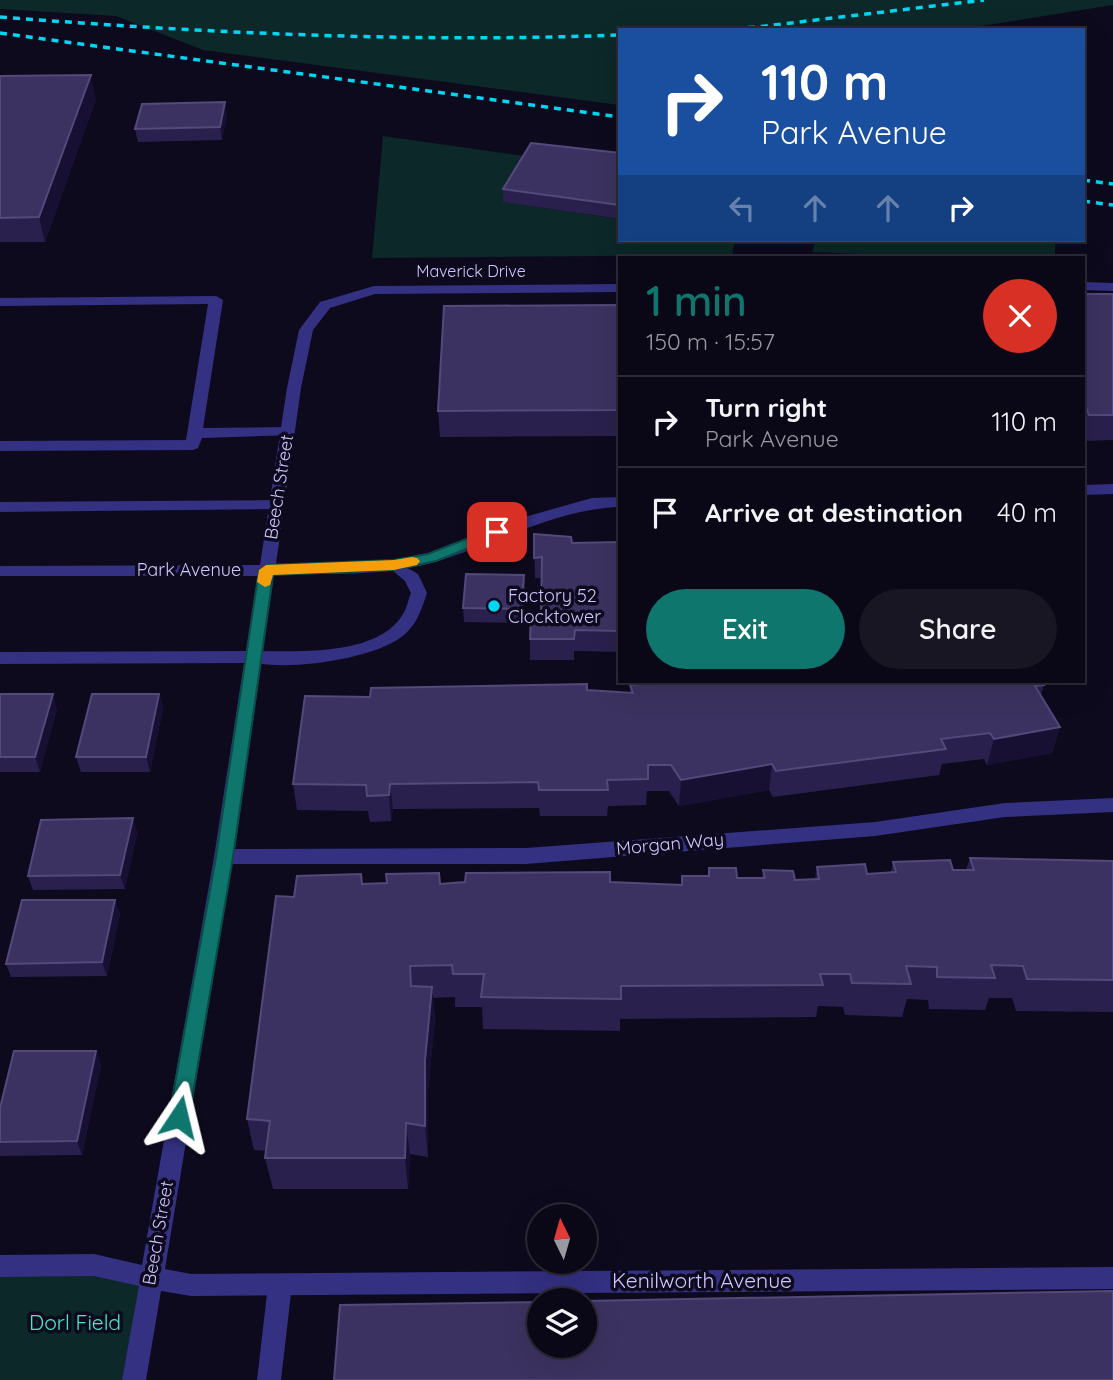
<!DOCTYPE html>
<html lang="en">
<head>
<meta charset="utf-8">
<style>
	body { margin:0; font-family:Quicksand,sans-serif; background:#181623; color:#f1f3f6; height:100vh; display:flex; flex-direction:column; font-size:26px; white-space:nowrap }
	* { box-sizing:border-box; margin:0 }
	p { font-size:23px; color:#999aa1 }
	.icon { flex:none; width:38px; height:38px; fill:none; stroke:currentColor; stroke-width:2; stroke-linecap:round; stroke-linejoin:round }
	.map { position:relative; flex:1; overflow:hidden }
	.panel { position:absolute; left:618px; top:256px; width:467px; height:427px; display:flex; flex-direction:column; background:#0a0816; border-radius:0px; box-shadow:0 7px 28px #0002,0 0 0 2px #2a2935 }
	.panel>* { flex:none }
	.top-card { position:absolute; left:618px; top:28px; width:467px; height:214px; border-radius:0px; box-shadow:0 7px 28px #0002,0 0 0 2px #2a2935; background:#1a4fa0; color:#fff; overflow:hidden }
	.needle { width:46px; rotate:355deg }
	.fabs { position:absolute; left:527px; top:1204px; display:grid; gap:14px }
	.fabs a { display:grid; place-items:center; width:70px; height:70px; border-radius:50%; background:#0a0816; box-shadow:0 7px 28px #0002,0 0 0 2px #2a2935; font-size:35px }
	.pin { position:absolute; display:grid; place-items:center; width:60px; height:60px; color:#fff; margin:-30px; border-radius:14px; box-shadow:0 4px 10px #0006 }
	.me { position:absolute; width:77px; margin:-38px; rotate:10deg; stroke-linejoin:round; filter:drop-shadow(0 0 5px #0008) }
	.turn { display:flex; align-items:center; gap:24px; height:147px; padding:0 28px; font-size:32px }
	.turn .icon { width:91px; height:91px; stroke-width:2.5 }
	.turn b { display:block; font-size:49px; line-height:60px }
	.lanes { display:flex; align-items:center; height:66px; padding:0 28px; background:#0003; justify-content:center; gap:35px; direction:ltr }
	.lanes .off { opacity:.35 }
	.round { display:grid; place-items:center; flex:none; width:74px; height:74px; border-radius:37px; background:#181623 }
	.headline { display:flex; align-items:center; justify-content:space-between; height:119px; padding:0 28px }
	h1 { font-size:42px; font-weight:600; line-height:52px; color:#0f766e }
	.action { display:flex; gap:14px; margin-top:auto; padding:14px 28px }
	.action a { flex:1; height:80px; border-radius:42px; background:#0f766e; color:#fff; font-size:28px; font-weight:600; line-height:80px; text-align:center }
	.action a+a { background:#181623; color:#f1f3f6 }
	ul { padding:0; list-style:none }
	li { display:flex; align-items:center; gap:21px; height:91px; padding:0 28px; border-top:2px solid #2a2935 }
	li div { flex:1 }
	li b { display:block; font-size:26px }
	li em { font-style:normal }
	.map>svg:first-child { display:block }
	.green { fill:#0c2828 }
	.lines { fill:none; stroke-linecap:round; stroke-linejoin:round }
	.lane { fill:#343082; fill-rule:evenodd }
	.street { fill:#343082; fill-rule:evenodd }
	.rail { stroke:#00d5f1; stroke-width:3.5; stroke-dasharray:7 6; stroke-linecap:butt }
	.wall { fill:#2a204e }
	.shaded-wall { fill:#171033 }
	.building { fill:#3c3261; stroke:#53497a; stroke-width:2 }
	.route { fill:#0f766e; stroke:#0a4d48; stroke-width:2 }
	.slow { fill:#f59e0b }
	.poi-dot { fill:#00d5f1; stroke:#0d0a1e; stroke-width:2.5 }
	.labels { text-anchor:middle; stroke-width:7; stroke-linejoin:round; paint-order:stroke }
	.far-street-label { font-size:16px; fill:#cec6ff; stroke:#0d0a1e }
	.street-label { font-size:18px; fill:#cec6ff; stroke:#0d0a1e }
	.poi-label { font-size:18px; fill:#cec6ff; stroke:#0d0a1e; text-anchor:start }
	.near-street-label { font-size:21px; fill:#cec6ff; stroke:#0d0a1e }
	.near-park-label { font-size:21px; fill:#47eac4; stroke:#0d0a1e }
</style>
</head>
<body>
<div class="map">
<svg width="1113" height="1380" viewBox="0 0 1113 1380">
	<rect width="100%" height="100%" fill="#0d0a1e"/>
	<path class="green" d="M0,0H1113V5L956,30H620L619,105L203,50L116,16L0,9Z
		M383,136L531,157L504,202L619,219L620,240H735L732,255L372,258Z
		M816,240H1055V257H939L812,252Z
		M0,1266L150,1278L134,1380H0Z"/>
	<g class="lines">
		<path class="lane" d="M216,296L223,300L203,428L288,427L295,432L293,435L202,438L198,448L193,450L0,451V441L186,440L208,304L0,306V298Z
			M276,500L282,501L284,505L282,509L0,512V502Z
			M394,560L418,574L427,593C421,611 416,627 400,638C369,660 283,672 247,661L244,657L253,651C296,651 378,657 403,614C407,608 408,600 411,593L405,581L386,565Z
			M280,1274L288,1277L292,1285L281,1380H257L268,1285L272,1277Z"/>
		<path class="street" d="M1083,282L1113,283V291L1083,290Z
			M620,284V292L375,294L330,308L313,330L301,388L276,564L394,560L428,553L514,520L592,498L620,497V507C554,509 497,544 435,562C384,577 327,573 274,575L235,849L526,848L875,822L1005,803L1113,798V812L1005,817L875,836L526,864H232L165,1269L191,1274L1113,1267V1289L191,1296L161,1291L146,1380H122L139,1286L94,1276L0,1277V1255L94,1254L142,1265L214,857L244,663L0,664V652L246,651L258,576H0V566L260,565L287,388L299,330L320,302L374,286Z
			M1113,484V494L1083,495V485Z"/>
		<path class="rail" d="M0,17C207,33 413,43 620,35
			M709,30L757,27L984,0
			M0,33L620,117
			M1083,180L1113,184
			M1083,201L1113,205"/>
	</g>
	<path class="wall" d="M0,76L96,99L45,242H0Z
		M227,115L222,140L138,142L135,129Z
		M620,153V219L503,202V189Z
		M1083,294H1113V440L1083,441Z
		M620,305V436L440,437L438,411Z
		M534,534L572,543L620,542V652L574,651V660H530V639L541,614L542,578H535Z
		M524,590L522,623L464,622L463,608Z
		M630,685H1044L1041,695L1060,727L1052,753L987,765L984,759L942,764L939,775L773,797L769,790L679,806L669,791H647L646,805L608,806L607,816H540L539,808L393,809L391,821L370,822L368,811L297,810L293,784L370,697L587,690L630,693Z
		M0,694L57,709L40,772H0Z
		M159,694L163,708L150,772H81L76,757Z
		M133,818L137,833L125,889L33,890L28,876Z
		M970,858L1113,861V1012L1016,1011L1012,998H989L985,1010L929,1009L928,1000L907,999L902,1017L845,1015L843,1007L818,1006L816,1017L620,1019V1031L483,1029L482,1007H455V997L433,998L435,1019L428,1091V1157L410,1154L408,1189H273L265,1158L266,1151L254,1150L247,1119L294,897L362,884L387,883L440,884L610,882L681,885L682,876H708L709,868L737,878H762L763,870L795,880L815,879L817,867L867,874L891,872L893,862L953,870H966Z
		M115,900L120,914L107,976L11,977L6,964Z
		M96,1051L101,1065L82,1155L0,1156V1108Z"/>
	<path class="shaded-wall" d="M91,75L96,99L45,242L39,217Z
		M225,102L227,115L222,140L220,127Z
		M524,575V590L522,623V609Z
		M53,694L57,709L40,772L35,757Z
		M159,694L163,708L150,772L146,757Z
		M1060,727L1052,753L987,765L994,739Z
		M772,764L769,790L679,806L681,780Z
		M390,784L393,809L391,821L389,795Z
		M133,818L137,833L125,889L120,875Z
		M115,900L120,914L107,976L102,962Z
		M432,987L435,1019L428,1091V1157L425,1126V1060Z
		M96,1051L101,1065L82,1155L77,1141Z
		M406,1123L410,1154L408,1189L405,1158Z"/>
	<path class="building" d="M91,75L39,217L0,218V76Z
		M225,102L220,127L135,129L142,104Z
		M531,143L620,153V205L503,189Z
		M1083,294H1113V415H1089L1083,399Z
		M620,305V410L438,411L444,306Z
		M534,534L571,537L572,543L620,542V631L575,630L574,639H530L531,614H541L542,557L534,558Z
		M466,574L524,575L522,609L463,608Z
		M669,681H1041L1044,685L1035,686L1060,727L994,739L990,733L941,739L946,749L776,771L772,764L681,780L671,765H648V779L607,780L608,790H539L538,782L390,784L389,795L367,796L366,785L293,784L305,696L370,697L371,688L587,684V690L633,693L630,685Z
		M0,694H53L35,757H0Z
		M92,694H159L146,757H76Z
		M133,818L120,875L28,876L41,820Z
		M970,858L1113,861V980L1027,979L1023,966L991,965L995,978L937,977V967L906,966L911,984L852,983L850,974H820L823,985L621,986V999L481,997L484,974H453L452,965L410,966L411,986L432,987L425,1060V1126L406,1123L405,1158H265L270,1121L247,1119L276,896L294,897L297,876L361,874L362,884L387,883L386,874L439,873L440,884L465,882L466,873L610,872V882L682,885V876H709V868H736L737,878H765L763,870L793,871L795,880L819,879L817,867L865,864L867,874L896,872L893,862L950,860L953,870H974Z
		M22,900H115L102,962L6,964Z
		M14,1051H96L77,1141L0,1142V1108Z
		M1113,1291V1380H334L340,1305L539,1302V1346H584V1301Z"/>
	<path class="route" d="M497,527L502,528L504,532L502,535L436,561L394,570L273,575L233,857L189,1117L186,1123L179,1126L172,1123L169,1117L216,857L259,570L266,565L394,560L428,554Z"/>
	<path class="slow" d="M412,557L417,558L420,561L417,565L394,570L273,575L270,585L265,587L257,582L259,570L266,565L394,560Z"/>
	<circle class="poi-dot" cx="494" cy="606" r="7"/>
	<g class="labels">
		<g class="far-street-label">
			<text x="471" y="277">Maverick Drive</text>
		</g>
		<g class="street-label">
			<text transform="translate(279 487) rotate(-81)" y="6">Beech Street</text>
			<text x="189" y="576">Park Avenue</text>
			<text transform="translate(670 844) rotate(-5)" y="6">Morgan Way</text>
			<text transform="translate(158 1233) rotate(-80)" y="6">Beech Street</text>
		</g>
		<g class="poi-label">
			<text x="508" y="602">Factory 52<tspan x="508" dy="21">Clocktower</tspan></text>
		</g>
		<g class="near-street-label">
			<text x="702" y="1288">Kenilworth Avenue</text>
		</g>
		<g class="near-park-label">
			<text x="75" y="1330">Dorl Field</text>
		</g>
	</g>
</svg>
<div class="fabs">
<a><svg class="needle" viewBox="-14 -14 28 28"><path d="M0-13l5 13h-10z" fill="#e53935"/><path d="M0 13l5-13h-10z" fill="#999aa1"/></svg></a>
<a><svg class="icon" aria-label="layers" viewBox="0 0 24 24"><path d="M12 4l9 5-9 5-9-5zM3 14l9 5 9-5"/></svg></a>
</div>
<div class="pin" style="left:497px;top:532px;background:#d93025"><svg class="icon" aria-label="arrive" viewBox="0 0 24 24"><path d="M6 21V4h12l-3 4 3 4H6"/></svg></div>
<svg class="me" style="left:179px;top:1117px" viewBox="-20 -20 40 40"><path d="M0-17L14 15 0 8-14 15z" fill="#0f766e" stroke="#fff" stroke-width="4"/></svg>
<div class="top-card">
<div class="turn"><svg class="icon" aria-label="right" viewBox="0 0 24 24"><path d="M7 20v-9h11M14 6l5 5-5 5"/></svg><div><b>110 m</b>Park Avenue</div></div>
<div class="lanes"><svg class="icon off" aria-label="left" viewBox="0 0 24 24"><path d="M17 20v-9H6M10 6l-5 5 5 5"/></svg><svg class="icon off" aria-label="ahead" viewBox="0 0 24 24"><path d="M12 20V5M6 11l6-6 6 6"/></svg><svg class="icon off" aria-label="ahead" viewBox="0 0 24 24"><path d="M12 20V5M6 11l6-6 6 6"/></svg><svg class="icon" aria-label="right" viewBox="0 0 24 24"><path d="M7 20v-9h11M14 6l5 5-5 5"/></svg></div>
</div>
<section class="panel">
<div class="headline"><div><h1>1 min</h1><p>150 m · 15:57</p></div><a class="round" style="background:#d93025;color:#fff"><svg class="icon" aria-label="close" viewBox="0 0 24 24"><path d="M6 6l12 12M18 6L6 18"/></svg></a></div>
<ul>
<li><svg class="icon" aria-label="right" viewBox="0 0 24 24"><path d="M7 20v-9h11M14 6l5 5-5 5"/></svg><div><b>Turn right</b><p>Park Avenue</p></div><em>110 m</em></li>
<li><svg class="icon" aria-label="arrive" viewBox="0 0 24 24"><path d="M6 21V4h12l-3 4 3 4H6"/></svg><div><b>Arrive at destination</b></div><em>40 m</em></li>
</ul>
<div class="action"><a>Exit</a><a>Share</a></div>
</section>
</div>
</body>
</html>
